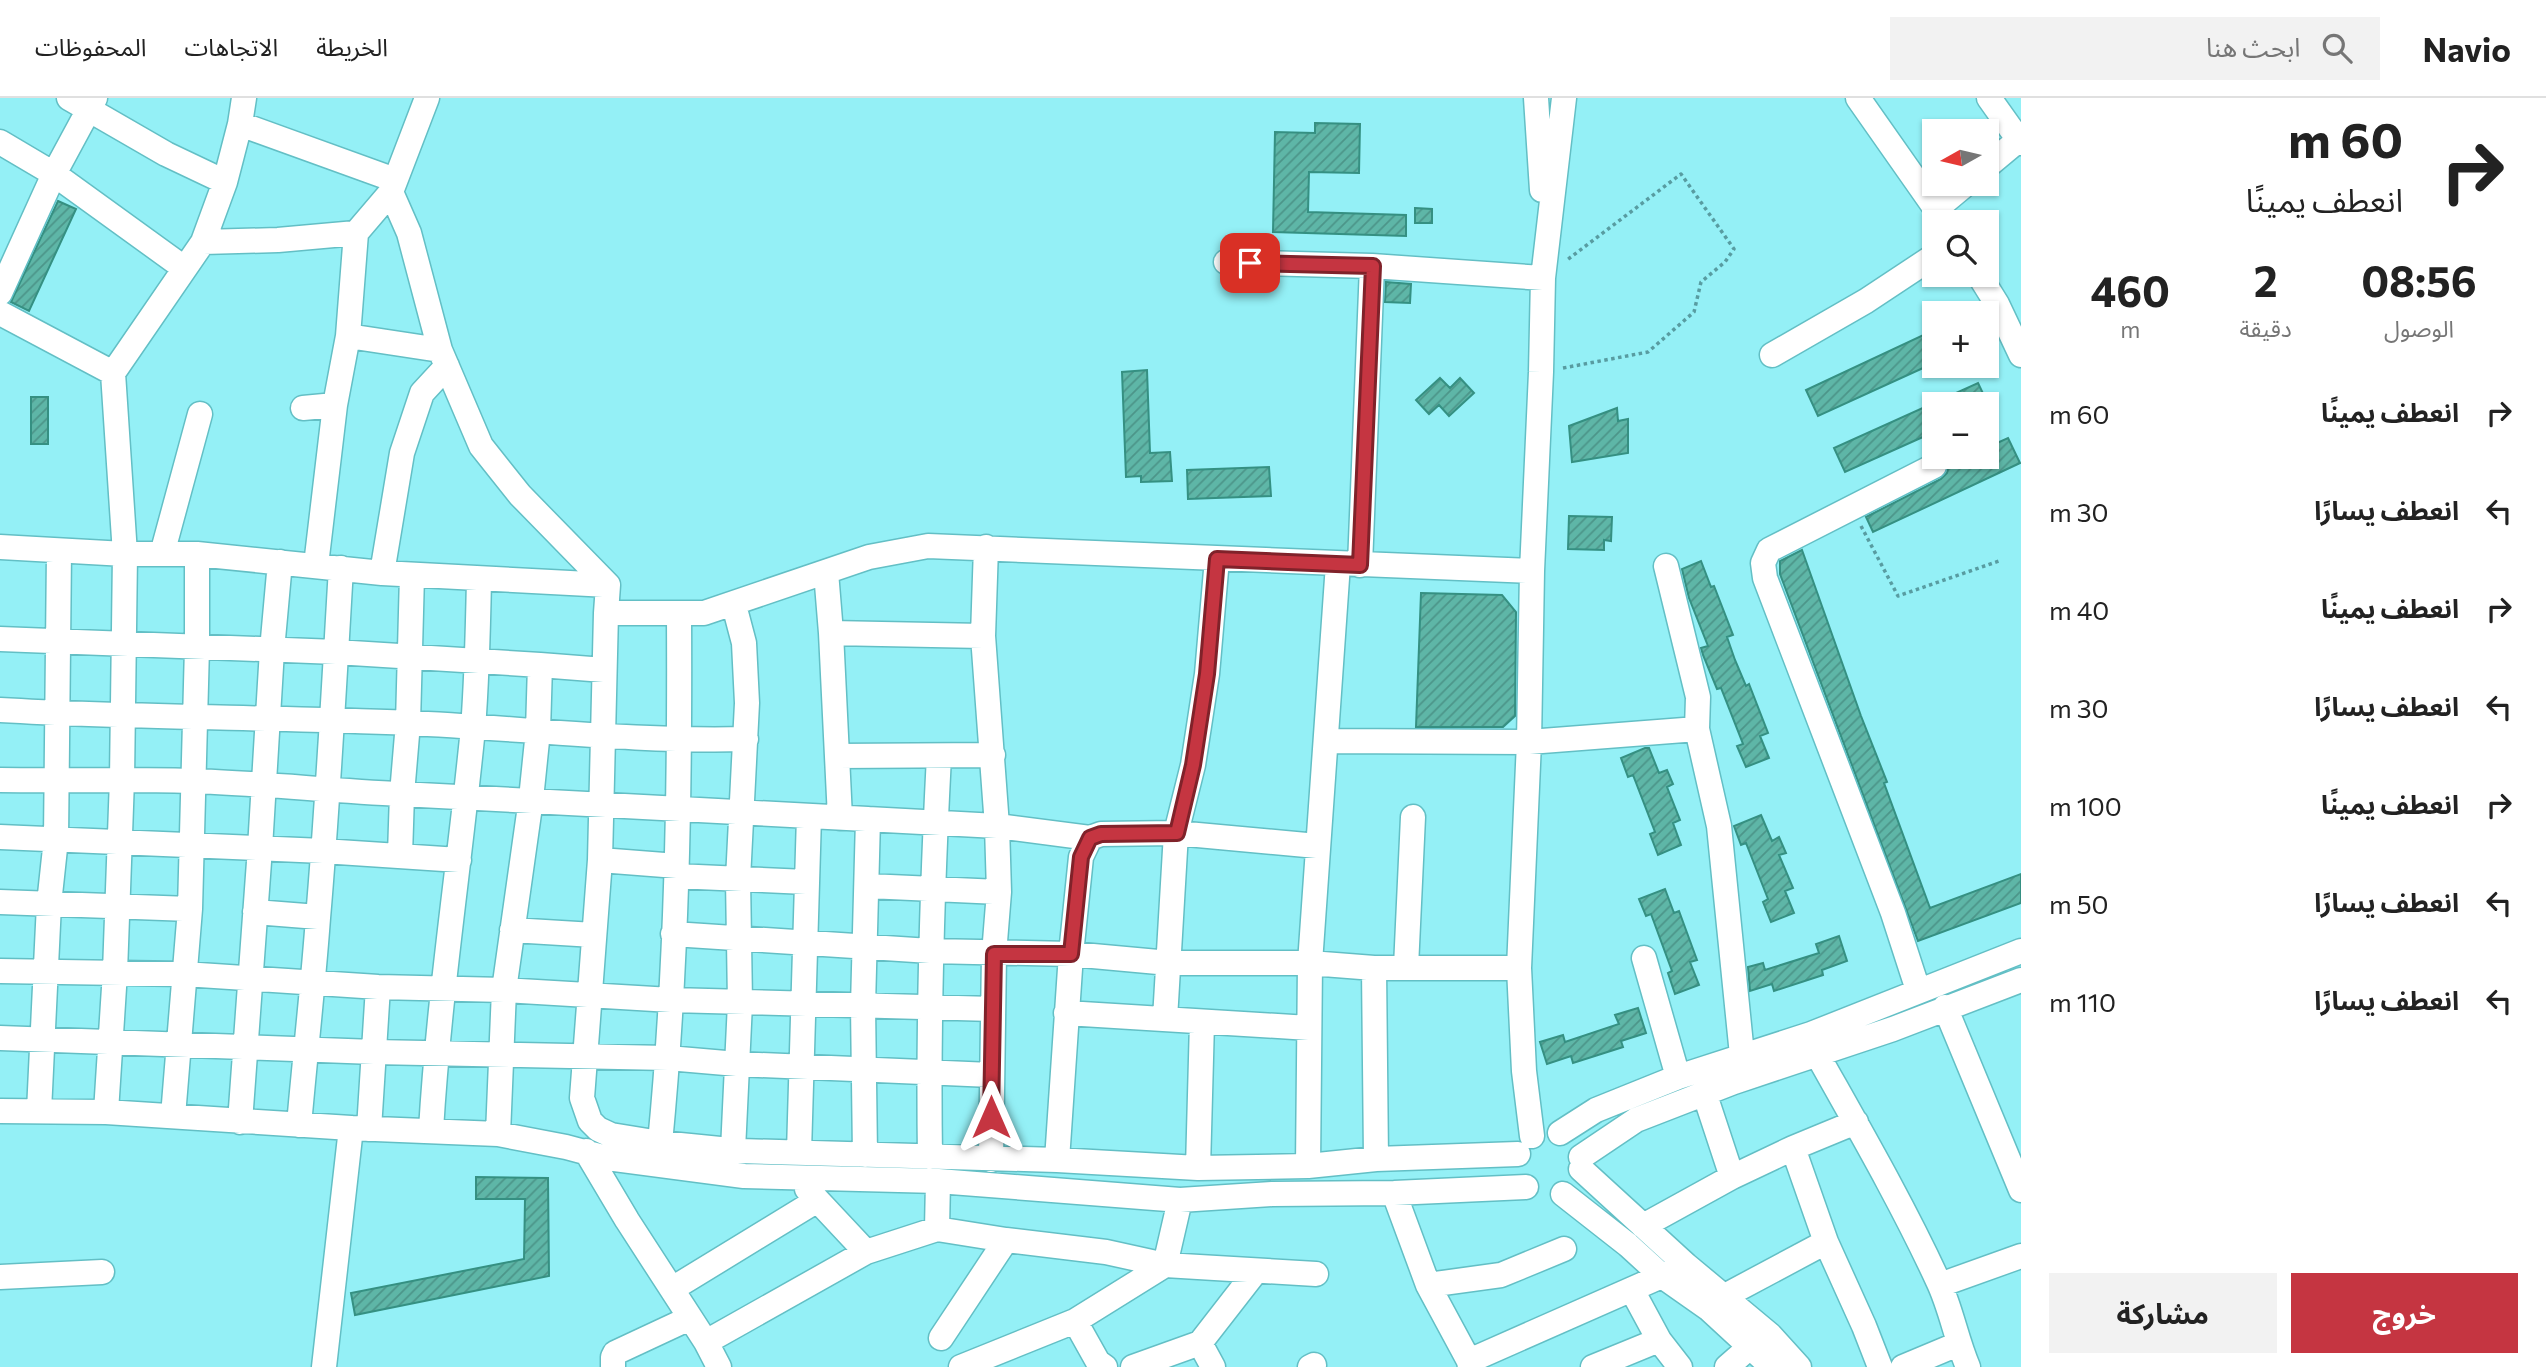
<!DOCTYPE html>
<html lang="ar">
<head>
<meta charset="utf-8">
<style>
	body { margin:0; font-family:Commissioner,"Noto Sans Arabic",sans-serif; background:#f2f2f2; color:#222; direction:rtl; height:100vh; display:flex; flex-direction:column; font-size:26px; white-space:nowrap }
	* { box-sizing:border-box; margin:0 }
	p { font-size:23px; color:#767676 }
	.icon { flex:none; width:38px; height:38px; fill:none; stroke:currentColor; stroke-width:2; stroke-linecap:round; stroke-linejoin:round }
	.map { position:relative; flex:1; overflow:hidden; direction:ltr }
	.side { display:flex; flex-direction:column; background:#fff; width:525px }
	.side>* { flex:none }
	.hud { background:#fff; color:#222; overflow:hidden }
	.needle { width:46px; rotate:262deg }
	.controls { position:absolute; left:1922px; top:21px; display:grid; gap:14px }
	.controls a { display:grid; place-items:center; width:77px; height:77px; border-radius:0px; background:#fff; box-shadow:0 2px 5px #0004; font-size:35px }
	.pin { position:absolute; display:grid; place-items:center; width:60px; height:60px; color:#fff; margin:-30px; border-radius:14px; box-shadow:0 4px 10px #0006 }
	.me { position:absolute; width:77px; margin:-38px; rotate:0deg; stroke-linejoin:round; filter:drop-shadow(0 0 5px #0008) }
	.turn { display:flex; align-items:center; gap:24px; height:147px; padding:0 28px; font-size:32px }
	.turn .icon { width:91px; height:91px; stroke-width:2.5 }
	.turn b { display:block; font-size:49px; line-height:60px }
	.eta { display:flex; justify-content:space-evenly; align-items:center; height:119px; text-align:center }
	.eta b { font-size:42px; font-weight:700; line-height:49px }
	.action { display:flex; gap:14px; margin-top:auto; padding:14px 28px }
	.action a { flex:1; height:80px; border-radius:0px; background:#c53541; color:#fff; font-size:28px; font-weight:700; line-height:80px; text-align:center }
	.action a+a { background:#f2f2f2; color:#222 }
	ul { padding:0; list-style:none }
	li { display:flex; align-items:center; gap:21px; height:98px; padding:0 28px }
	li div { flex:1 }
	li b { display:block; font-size:26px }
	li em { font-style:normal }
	header { display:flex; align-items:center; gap:42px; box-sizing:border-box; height:98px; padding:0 35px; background:#fff; border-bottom:2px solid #e0e0e0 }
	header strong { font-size:33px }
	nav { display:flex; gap:38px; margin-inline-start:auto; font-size:24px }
	.search { width:490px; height:63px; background:#f2f2f2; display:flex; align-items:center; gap:18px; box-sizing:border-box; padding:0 24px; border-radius:0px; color:#767676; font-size:26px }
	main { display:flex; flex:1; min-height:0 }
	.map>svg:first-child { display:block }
	.building { fill:url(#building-hatch); stroke:#359082; stroke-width:2 }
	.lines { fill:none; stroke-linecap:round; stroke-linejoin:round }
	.minor-casing { stroke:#63bfc5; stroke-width:27 }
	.path { stroke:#589ca1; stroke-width:3.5; stroke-dasharray:3.5 3.5; stroke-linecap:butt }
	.minor { stroke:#fff; stroke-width:24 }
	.route-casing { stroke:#80222a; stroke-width:18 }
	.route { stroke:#c53541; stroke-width:12 }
</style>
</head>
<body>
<header>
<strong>Navio</strong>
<div class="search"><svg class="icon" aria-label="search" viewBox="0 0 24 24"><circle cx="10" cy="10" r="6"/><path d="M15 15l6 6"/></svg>ابحث هنا</div>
<nav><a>الخريطة</a><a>الاتجاهات</a><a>المحفوظات</a></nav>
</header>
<main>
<section class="side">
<div class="hud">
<div class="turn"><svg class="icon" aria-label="right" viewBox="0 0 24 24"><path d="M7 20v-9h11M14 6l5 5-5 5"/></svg><div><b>60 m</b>انعطف يمينًا</div></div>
</div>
<div class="eta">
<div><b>08:56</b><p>الوصول</p></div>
<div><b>2</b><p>دقيقة</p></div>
<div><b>460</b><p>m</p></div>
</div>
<ul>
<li><svg class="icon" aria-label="right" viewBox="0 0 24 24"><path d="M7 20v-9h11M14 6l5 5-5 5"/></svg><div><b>انعطف يمينًا</b></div><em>60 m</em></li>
<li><svg class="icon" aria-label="left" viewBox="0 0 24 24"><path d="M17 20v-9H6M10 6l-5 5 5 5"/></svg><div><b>انعطف يسارًا</b></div><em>30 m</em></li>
<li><svg class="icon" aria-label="right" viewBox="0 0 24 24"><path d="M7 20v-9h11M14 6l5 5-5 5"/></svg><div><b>انعطف يمينًا</b></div><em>40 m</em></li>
<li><svg class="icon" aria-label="left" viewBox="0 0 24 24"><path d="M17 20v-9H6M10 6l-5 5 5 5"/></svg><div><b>انعطف يسارًا</b></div><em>30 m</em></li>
<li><svg class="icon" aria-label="right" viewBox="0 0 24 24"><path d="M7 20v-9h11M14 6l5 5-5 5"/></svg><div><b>انعطف يمينًا</b></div><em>100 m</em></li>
<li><svg class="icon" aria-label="left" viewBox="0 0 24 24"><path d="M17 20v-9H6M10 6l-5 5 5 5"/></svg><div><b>انعطف يسارًا</b></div><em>50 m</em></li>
<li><svg class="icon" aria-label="left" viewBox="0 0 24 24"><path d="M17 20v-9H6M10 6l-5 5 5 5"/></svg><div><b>انعطف يسارًا</b></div><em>110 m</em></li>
</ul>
<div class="action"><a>خروج</a><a>مشاركة</a></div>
</section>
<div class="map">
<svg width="2021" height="1269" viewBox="0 0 2021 1269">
	<defs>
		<pattern id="building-hatch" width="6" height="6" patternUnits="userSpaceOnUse" patternTransform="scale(1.75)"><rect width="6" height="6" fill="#5eb6a7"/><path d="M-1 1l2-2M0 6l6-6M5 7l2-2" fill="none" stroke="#4c9589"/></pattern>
	</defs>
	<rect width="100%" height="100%" fill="#94f0f6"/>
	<path class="building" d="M1315,25L1360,26L1359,75L1309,74L1308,114L1406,117V138L1273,134L1275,34L1315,35Z
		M58,103L76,111L29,213L11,204Z
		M1415,110L1432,111V125H1415Z
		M1386,184L1411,186L1410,205L1385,204Z
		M1934,232V265L1818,318L1806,292Z
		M1147,272L1150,355L1170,354L1172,383L1141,384V378L1126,379L1122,274Z
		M1440,280L1450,290L1460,280L1474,295L1449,318L1439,307L1429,316L1416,302Z
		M1978,285L1988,306H1934V334L1845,374L1834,350Z
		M31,299H48V346H31Z
		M1617,310L1618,323L1628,321V355L1572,364L1569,328Z
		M2008,340L2020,365L1873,434L1866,419L1941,381L1947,375L1949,367L1967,359H1986V350Z
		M1269,369L1271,398L1188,401L1187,372Z
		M1569,418L1612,419L1611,443L1604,442V452L1568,451Z
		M1802,452L1861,618L1887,684L1884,685L1930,810L2021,776V805L1918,843L1780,476V463Z
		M1701,463L1711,489L1714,488L1733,537L1727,539L1735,562L1746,588L1749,586L1768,635L1760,638L1769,660L1746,669L1737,648L1743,646L1721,590L1717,591L1703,557L1701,550L1708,548L1689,500L1682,471Z
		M1421,495L1502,497L1516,514L1515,618L1503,629H1416Z
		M1645,650H1649L1659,675L1667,672L1673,686L1667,689L1680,722L1673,725L1681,747L1658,757L1650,736L1655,734L1633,677L1628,679L1621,660Z
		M1761,717L1772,743L1779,739L1786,755L1779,757L1793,790L1785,793L1794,815L1771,824L1763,804L1768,801L1746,745L1741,747L1734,728Z
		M1665,791L1674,815L1679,813L1697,862L1690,864L1699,887L1675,896L1668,875L1672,873L1651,816L1646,818L1639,801Z
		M1839,838L1847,863L1822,872L1823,877L1774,893L1772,886L1750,893L1748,869L1763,865L1765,872L1819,855L1816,846Z
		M1638,910L1646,935L1621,943L1623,949L1573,965L1571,958L1547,966L1540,944L1563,937L1565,944L1619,926L1615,917Z
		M476,1079L548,1080L549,1178L355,1217L351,1195L524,1161L525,1101H476Z"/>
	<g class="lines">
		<defs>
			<path id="minor" d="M69,0L166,56L225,84
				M1536,0L1542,92
				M1858,0L1945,124
				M1989,0L2021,45
				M240,26L395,82
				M0,44L54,76L184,170
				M1986,69L2021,40
				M391,94L409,135L440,252L481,348L520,397L608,487
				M1936,111L1966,86
				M203,144L278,142L356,135
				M1226,164L1372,168L1543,180
				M1979,177L1997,206L2021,257
				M0,195L54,76L95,0
				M0,215L113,275L125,456L122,681L115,874L106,1014
				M348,238L440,252
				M1772,257L1866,203L1934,158
				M113,275L203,144L225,84L240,26L244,0
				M303,310L335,307
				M0,449L125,456H197L382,475L608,487L606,515H704L869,459L928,448L1532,473
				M162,456L200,316
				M316,467L335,307L348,238L356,135L391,94L427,0
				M1360,467L1372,168
				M1666,468L1698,599L1697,631L1719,728L1742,957
				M826,474L831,535
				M382,475L402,355L422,295L447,268
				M606,515L600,762L582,1000L590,1023L598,1031L611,1037L660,1045L740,1053L1057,1062L1198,1070L1308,1068L1376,1061L1518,1056
				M0,541L336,554L540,567L538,633L531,701L504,892L498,1036
				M540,567L604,572
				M0,612C136,620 272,619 408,625C521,630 633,644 746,641
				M1327,643L1529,644L1697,631
				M837,658L993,657
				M0,682C63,683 127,681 190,683C260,685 331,693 401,696C600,705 798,719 997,728L983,538L986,449
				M840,720L831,535L983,538
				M0,739L323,753L459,762
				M400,757L402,696L408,625L412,477
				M600,762L677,768
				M676,778L806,784
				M868,788L999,794L994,856L991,1062
				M999,794L997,728L1090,740
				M0,804L190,811
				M255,814L318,819
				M512,832L594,837
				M673,836L930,853L1071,856L1169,865H1310L1374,870H1519
				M1644,860L1678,979
				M1406,869L1413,719
				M1374,870L1376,1061
				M0,873L184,876L378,889L504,892L671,902L993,911
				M1918,892L1893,815L1765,480L1763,465L1769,452L1934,368
				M1945,909L2021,1092
				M1066,915L1309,930
				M1165,921L1176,735L1193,667L1207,576L1217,461
				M0,940L374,954L668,960L737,966L991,977
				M1817,956C1859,1031 1902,1105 1938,1183C1951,1210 1956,1241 1968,1269
				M1705,997L1732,1079
				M0,1013L106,1014L351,1030L498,1036L566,1049L607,1060L744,1078L938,1083L1180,1102L1272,1096L1394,1095L1526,1089
				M39,1013L49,806L56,741L59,453
				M173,1018L190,811L197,549V456
				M240,1024L260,750L272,552L280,464
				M299,1027C305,958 313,889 318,820C328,704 334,587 341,470
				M369,1031L378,889
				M431,1032C439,897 460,764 473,630C477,580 478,531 479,481
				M1560,1035L1596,1012L1678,979L1811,936L2021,853
				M1532,1038L1524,973L1519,870L1529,644L1532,473L1541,274L1543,180L1564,0
				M660,1045C677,870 680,693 679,516
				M1793,1050L1856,1024
				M733,1052L740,905L738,781L747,605L744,545L734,507
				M586,1053L627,1122L706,1244L719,1269
				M799,1054L809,718
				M865,1057L863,908L868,721
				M930,1059C928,925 932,792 939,658
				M1581,1059L1636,1022L1734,984L1893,931L2021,882
				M1057,1062L1071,856L1081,759L1090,740L1101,736L1176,735L1317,748
				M1308,1068L1310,865L1338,466
				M1198,1070L1202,924
				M1581,1071L1686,1167L1770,1237L1799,1269
				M807,1091L866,1154
				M1394,1095L1428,1187L1469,1263L1470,1269
				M1563,1096L1628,1147L1662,1178L1709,1211L1772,1269
				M1643,1128L1732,1079L1793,1050L1826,1144L1864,1228L1880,1269
				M937,1131L938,1083
				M0,1179L102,1174
				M1428,1187L1501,1177L1564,1151
				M1940,1187L2021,1158
				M672,1191L816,1103
				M1632,1192L1659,1242
				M1723,1199L1826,1144
				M1075,1223L1098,1264L1105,1269
				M941,1240L1006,1142
				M706,1244L866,1154L937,1131L1006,1142L1106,1154L1165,1167L1316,1176
				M1200,1245L1213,1269
				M1469,1263L1673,1173
				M324,1269L351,1030
				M613,1269V1259L615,1255L690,1220
				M961,1269L1075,1223L1165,1167L1180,1102
				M1133,1269L1200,1245L1256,1173
				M1310,1269L1314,1267
				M1593,1269L1659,1242L1680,1269
				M1727,1269L1751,1248
				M1903,1269L1958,1246"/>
		</defs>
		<use href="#minor" class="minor-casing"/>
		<path class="path" d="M1563,270L1648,254L1694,214L1701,184L1725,164L1734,151L1681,76L1567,162
			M1861,428L1898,498L1999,463"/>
		<use href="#minor" class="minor"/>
	</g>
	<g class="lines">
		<defs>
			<path id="route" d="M991,1019L994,856H1071L1081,759L1090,740L1101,736L1177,735L1193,667L1207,576L1217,461L1360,467L1373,168L1250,165"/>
		</defs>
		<use href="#route" class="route-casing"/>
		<use href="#route" class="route"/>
	</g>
</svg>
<div class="controls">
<a><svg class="needle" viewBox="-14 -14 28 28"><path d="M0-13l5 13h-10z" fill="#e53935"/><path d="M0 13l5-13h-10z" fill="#767676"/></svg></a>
<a><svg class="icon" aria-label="search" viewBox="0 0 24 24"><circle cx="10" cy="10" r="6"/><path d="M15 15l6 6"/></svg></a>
<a>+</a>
<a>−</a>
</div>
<div class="pin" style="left:1250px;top:165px;background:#d93025"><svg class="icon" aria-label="arrive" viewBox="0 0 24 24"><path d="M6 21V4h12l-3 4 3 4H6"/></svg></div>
<svg class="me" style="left:991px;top:1019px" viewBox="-20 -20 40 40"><path d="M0-17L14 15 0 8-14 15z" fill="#c53541" stroke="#fff" stroke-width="4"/></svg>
</div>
</main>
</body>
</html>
